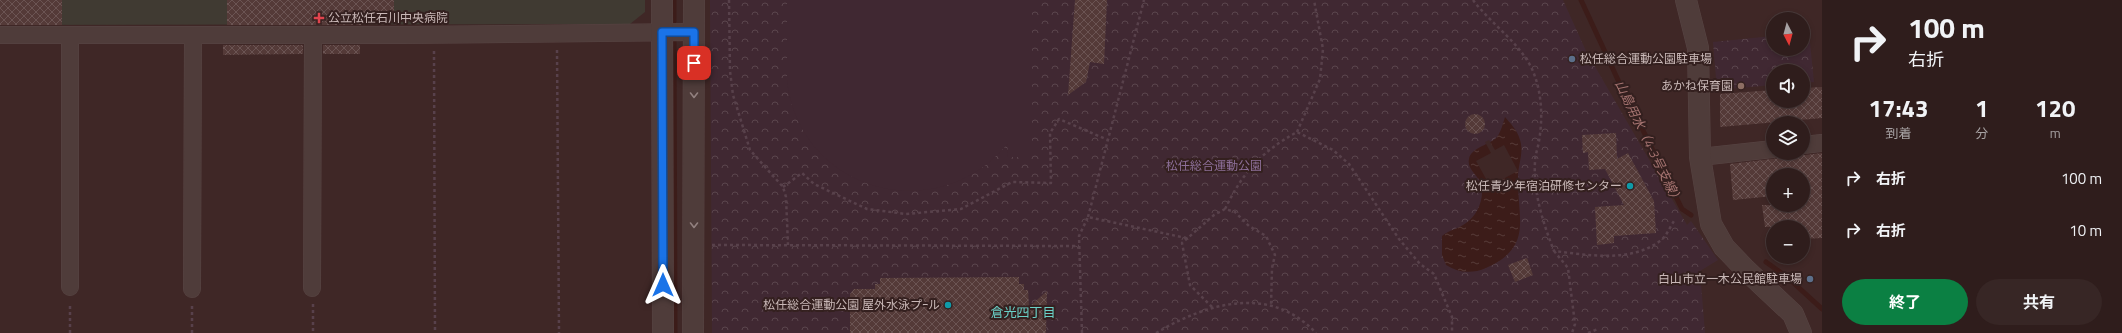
<!DOCTYPE html>
<html lang="ja">
<head>
<meta charset="utf-8">
<style>
	body { margin:0; font-family:"Titillium Web","Noto Sans JP",sans-serif; background:#372625; color:#f1f3f6; height:100vh; display:flex; flex-direction:column; font-size:15px; white-space:nowrap }
	* { box-sizing:border-box; margin:0 }
	p { font-size:13px; color:#a7a2a3 }
	.icon { flex:none; width:22px; height:22px; fill:none; stroke:currentColor; stroke-width:2; stroke-linecap:round; stroke-linejoin:round }
	.map { position:relative; flex:1; overflow:hidden }
	.drawer { display:flex; flex-direction:column; background:#2f1d1c; width:300px }
	.drawer>* { flex:none }
	.banner { background:#2f1d1c; color:#f1f3f6; overflow:hidden }
	.needle { width:26px; rotate:174deg }
	.tools { position:absolute; left:1766px; top:12px; display:grid; gap:8px }
	.tools a { display:grid; place-items:center; width:44px; height:44px; border-radius:50%; background:#2f1d1c; box-shadow:0 2px 6px #0003,0 0 0 1px #4a3b3b; font-size:20px }
	.pin { position:absolute; display:grid; place-items:center; width:34px; height:34px; color:#fff; margin:-17px; border-radius:8px; box-shadow:0 2px 6px #0006 }
	.me { position:absolute; width:44px; margin:-22px; rotate:0deg; stroke-linejoin:round; filter:drop-shadow(0 0 3px #0008) }
	.turn { display:flex; align-items:center; gap:14px; height:84px; padding:0 20px; font-size:18px }
	.turn .icon { width:52px; height:52px; stroke-width:2.5 }
	.turn b { display:block; font-size:28px; line-height:34px }
	.eta { display:flex; justify-content:space-evenly; align-items:center; height:68px; text-align:center }
	.eta b { font-size:24px; font-weight:700; line-height:28px }
	.action { display:flex; gap:8px; margin-top:auto; padding:8px 20px }
	.action a { flex:1; height:46px; border-radius:24px; background:#0b8043; color:#fff; font-size:16px; font-weight:700; line-height:46px; text-align:center }
	.action a+a { background:#372625; color:#f1f3f6 }
	ul { padding:0; list-style:none }
	li { display:flex; align-items:center; gap:12px; height:52px; padding:0 20px }
	li div { flex:1 }
	li b { display:block; font-size:15px }
	li em { font-style:normal }
	main { display:flex; flex:1; min-height:0 }
	.map>svg:first-child { display:block }
	.medical { fill:#403a32 }
	.forest { fill:url(#forest-crowns) }
	.garden { fill:#402832 }
	.water { fill:url(#water-ripples) }
	.pier { fill:#3f2726 }
	.lines { fill:none; stroke-linecap:round; stroke-linejoin:round }
	.stream { stroke:#3c1c19; stroke-width:5 }
	.building { fill:url(#building-cross-hatch) }
	.minor-casing { stroke:#584544; stroke-width:18 }
	.tertiary-casing { stroke:#584544; stroke-width:22 }
	.path { stroke:#58414b; stroke-width:2.5; stroke-dasharray:3 3; stroke-linecap:butt }
	.minor { stroke:#4f3c3a; stroke-width:17 }
	.tertiary { stroke:#4f3c3a; stroke-width:21 }
	.oneway { stroke:#92807f }
	.route-casing { stroke:#114b97; stroke-width:10 }
	.route { stroke:#1a73e8; stroke-width:7 }
	.health-dot { fill:#e0444e; stroke:#34201f; stroke-width:1.5 }
	.service-dot { fill:#5c6f8a; stroke:#34201f; stroke-width:1.5 }
	.education-dot { fill:#8d6e63; stroke:#34201f; stroke-width:1.5 }
	.culture-dot { fill:#0f9aa8; stroke:#34201f; stroke-width:1.5 }
	.labels { text-anchor:middle; stroke-width:4; stroke-linejoin:round; paint-order:stroke }
	.poi-label { font-size:12px; fill:#c9b8b7; stroke:#34201f; text-anchor:end }
	.park-label { font-size:12px; fill:#8d6f99; stroke:#34201f }
	.water-label { font-size:13px; font-style:italic; fill:#a67471; stroke:#34201f }
	.neighbourhood-label { font-size:13px; fill:#6ad1c8; stroke:#34201f }
</style>
</head>
<body>
<main>
<div class="map">
<svg width="1822" height="333" viewBox="0 0 1822 333">
	<defs>
		<pattern id="forest-crowns" width="20" height="18" patternUnits="userSpaceOnUse"><rect width="20" height="18" fill="#402832"/><path d="M2 6a3 3 0 1 1 6 0M12 15a3 3 0 1 1 6 0" fill="none" stroke="#5a454d"/></pattern>
		<pattern id="water-ripples" width="26" height="14" patternUnits="userSpaceOnUse"><rect width="26" height="14" fill="#3c1c19"/><path d="M2 4q2-2 4 0t4 0M15 11q2-2 4 0t4 0" fill="none" stroke="#573b38"/></pattern>
		<pattern id="building-cross-hatch" width="8" height="8" patternUnits="userSpaceOnUse"><rect width="8" height="8" fill="#543a38"/><path d="M0 0l8 8M0 8l8-8" fill="none" stroke="#6b5453"/></pattern>
	</defs>
	<rect width="100%" height="100%" fill="#3f2726"/>
	<path class="medical" d="M0,0H645V12L630,24L0,25Z"/>
	<path class="forest" d="M710,0H1563L1586,51L1687,225L1691,221L1718,260L1700,271L1705,333H712Z
		M1803,33H1809L1814,82L1803,83V71H1773V85L1717,90L1713,42L1773,36V49H1803Z"/>
	<path class="garden" d="M787,0H1032V157H1007L1008,143C938,230 799,192 787,80Z"/>
	<path class="water" d="M1505,117C1510,123 1517,130 1519,137C1525,151 1518,164 1518,177C1517,218 1534,247 1486,268C1472,274 1459,273 1446,265L1442,255V236C1449,230 1458,229 1466,223C1478,215 1487,194 1479,180C1475,173 1467,168 1469,159C1471,147 1490,145 1497,137C1501,132 1503,123 1505,117Z"/>
	<path class="pier" d="M1489,140L1495,150L1504,145L1518,171L1490,186L1476,161L1491,153L1485,142Z"/>
	<g class="lines">
		<path class="stream" d="M1581,0L1618,80L1682,209L1691,215
			M674,21V0
			M674,39L675,333
			M1766,262L1787,277L1822,309"/>
	</g>
	<path class="building" d="M0,0H62V25H0Z
		M227,0H394V13H364V25H227Z
		M1075,0H1107L1104,64L1090,62L1086,82L1068,95Z
		M223,45H303V54L223,55Z
		M323,45H360V54H323Z
		M1822,87V118L1720,127V94L1773,90V101H1803V88Z
		M1465 124a10 10 0 1 1 20 0a10 10 0 1 1-20 0Z
		M1616,133L1617,159L1628,153L1654,201L1656,233L1614,236V243L1597,245L1595,207L1624,205L1605,169L1589,170L1588,152L1583,153L1582,135Z
		M1822,153V238L1803,239V227H1765L1762,205H1803V175H1773V196L1733,200L1730,164Z
		M1527,258L1533,275L1515,282L1508,265Z
		M1019,277V284H1024V290H1028L1029,307L1047,291L1046,333H850V294L854,289H875V284H880V278Z"/>
	<g class="lines">
		<defs>
			<path id="minor" d="M0,35H406L694,32
				M1803,145L1822,143
				M1700,157L1773,149
				M70,287V35
				M312,288L313,35
				M192,289L193,35"/>
			<path id="tertiary" d="M662,0L663,333
				M1686,0L1698,48L1700,157L1711,224L1724,247L1745,269L1793,314L1801,333
				M693,333L694,0"/>
		</defs>
		<use href="#minor" class="minor-casing"/>
		<use href="#tertiary" class="tertiary-casing"/>
		<path class="path" d="M729,0L730,71L733,95L750,150L783,187L786,197L788,245
			M1473,0C1491,24 1519,42 1532,69C1542,91 1543,118 1539,141C1538,148 1535,155 1535,162C1533,192 1543,223 1554,251C1588,255 1630,263 1660,241C1666,237 1670,227 1674,221
			M557,50L559,333
			M434,51L435,333
			M1297,132L1320,79L1323,49L1314,0
			M783,187L802,173L814,184L867,209L906,214L961,209L1012,182L1051,183L1050,133L1059,119L1108,140
			M1225,209C1243,172 1261,152 1297,132L1333,150L1349,164L1399,239L1420,264L1434,274L1452,317V333
			M1088,217L1144,0
			M712,245L1079,246
			M1554,251L1568,268L1575,324L1572,333
			M313,304V333
			M1212,307L1190,285L1182,243L1214,215L1225,209L1235,212L1249,226L1266,236L1275,255L1272,268L1271,306
			M70,333V303
			M192,333V306
			M1082,333L1079,236L1088,217L1186,238
			M1156,333C1207,303 1270,284 1316,333
			M1588,333L1598,329"/>
		<use href="#minor" class="minor"/>
		<use href="#tertiary" class="tertiary"/>
	</g>
	<defs><path id="oneway-chevron" d="M-2-3.5L2.5 0L-2 3.5" fill="none" stroke-width="1.6" stroke-linecap="round" stroke-linejoin="round"/></defs>
	<g class="oneway">
		<use href="#oneway-chevron" transform="translate(694 95) rotate(90)"/>
		<use href="#oneway-chevron" transform="translate(694 225) rotate(90)"/>
	</g>
	<g class="lines">
		<defs>
			<path id="route" d="M663,285L662,32H694V63"/>
		</defs>
		<use href="#route" class="route-casing"/>
		<use href="#route" class="route"/>
	</g>
	<path class="health-dot" d="M317 12h4v4h4v4h-4v4h-4v-4h-4v-4h4z"/>
	<g class="service-dot">
		<circle cx="1572" cy="59" r="4"/>
		<circle cx="1810" cy="279" r="4"/>
	</g>
	<circle class="education-dot" cx="1741" cy="86" r="4"/>
	<g class="culture-dot">
		<circle cx="1630" cy="186" r="4"/>
		<circle cx="948" cy="305" r="4"/>
	</g>
	<g class="labels">
		<g class="poi-label">
			<text x="328" y="22" text-anchor="start">公立松任石川中央病院</text>
			<text x="1580" y="63" text-anchor="start">松任総合運動公園駐車場</text>
			<text x="1733" y="90">あかね保育園</text>
			<text x="1622" y="190">松任青少年宿泊研修センター</text>
			<text x="1802" y="283">白山市立一木公民館駐車場</text>
			<text x="940" y="309">松任総合運動公園 屋外水泳プｰル</text>
		</g>
		<g class="park-label">
			<text x="1214" y="170">松任総合運動公園</text>
		</g>
		<g class="water-label">
			<text transform="translate(1649 142) rotate(64)" y="5">山島用水（4-3号支線）</text>
		</g>
		<g class="neighbourhood-label">
			<text x="1023" y="317">倉光四丁目</text>
		</g>
	</g>
</svg>
<div class="tools">
<a><svg class="needle" viewBox="-14 -14 28 28"><path d="M0-13l5 13h-10z" fill="#e53935"/><path d="M0 13l5-13h-10z" fill="#a7a2a3"/></svg></a>
<a><svg class="icon" aria-label="sound" viewBox="0 0 24 24"><path d="M4 9h4l5-4v14l-5-4H4zM17 9q2 3 0 6"/></svg></a>
<a><svg class="icon" aria-label="layers" viewBox="0 0 24 24"><path d="M12 4l9 5-9 5-9-5zM3 14l9 5 9-5"/></svg></a>
<a>+</a>
<a>−</a>
</div>
<div class="pin" style="left:694px;top:63px;background:#d93025"><svg class="icon" aria-label="arrive" viewBox="0 0 24 24"><path d="M6 21V4h12l-3 4 3 4H6"/></svg></div>
<svg class="me" style="left:663px;top:285px" viewBox="-20 -20 40 40"><path d="M0-17L14 15 0 8-14 15z" fill="#1a73e8" stroke="#fff" stroke-width="4"/></svg>
</div>
<section class="drawer">
<div class="banner">
<div class="turn"><svg class="icon" aria-label="right" viewBox="0 0 24 24"><path d="M7 20v-9h11M14 6l5 5-5 5"/></svg><div><b>100 m</b>右折</div></div>
</div>
<div class="eta">
<div><b>17:43</b><p>到着</p></div>
<div><b>1</b><p>分</p></div>
<div><b>120</b><p>m</p></div>
</div>
<ul>
<li><svg class="icon" aria-label="right" viewBox="0 0 24 24"><path d="M7 20v-9h11M14 6l5 5-5 5"/></svg><div><b>右折</b></div><em>100 m</em></li>
<li><svg class="icon" aria-label="right" viewBox="0 0 24 24"><path d="M7 20v-9h11M14 6l5 5-5 5"/></svg><div><b>右折</b></div><em>10 m</em></li>
</ul>
<div class="action"><a>終了</a><a>共有</a></div>
</section>
</main>
</body>
</html>
